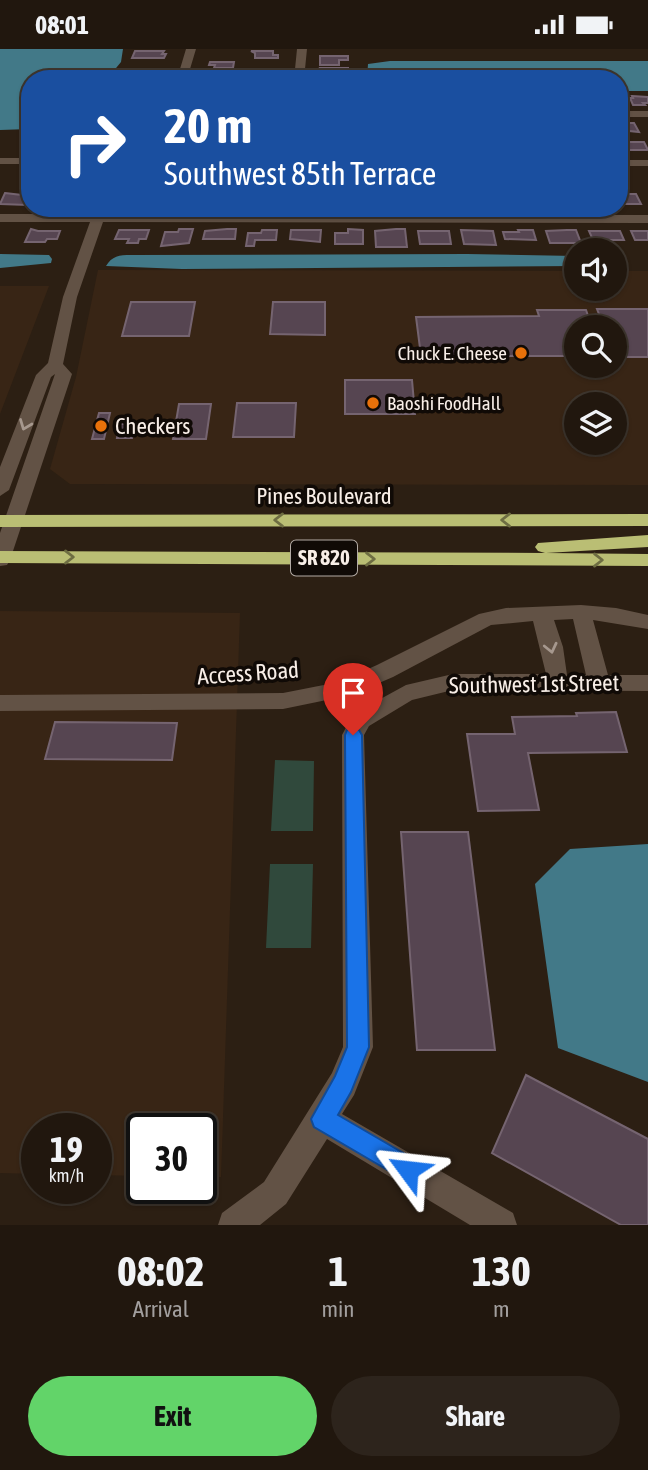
<!DOCTYPE html>
<html lang="en">
<head>
<meta charset="utf-8">
<style>
	body { margin:0; font-family:"Asap Condensed",sans-serif; background:#2d241c; color:#f1f3f6; height:100vh; display:flex; flex-direction:column; font-size:26px; white-space:nowrap }
	* { box-sizing:border-box; margin:0 }
	p { font-size:23px; color:#a29f9e }
	.icon { flex:none; width:38px; height:38px; fill:none; stroke:currentColor; stroke-width:2; stroke-linecap:round; stroke-linejoin:round }
	.map { position:relative; height:1176px; overflow:hidden }
	.details { display:flex; flex-direction:column; background:#21170e; flex:1 }
	.details>* { flex:none }
	.banner { position:absolute; left:21px; top:21px; width:607px; height:147px; border-radius:28px; box-shadow:0 2px 5px #0004,0 0 0 2px #3e362e; background:#1a4fa0; color:#fff; overflow:hidden }
	.fabs { position:absolute; left:564px; top:189px; display:grid; gap:14px }
	.fabs a { display:grid; place-items:center; width:63px; height:63px; border-radius:50%; background:#21170e; box-shadow:0 2px 5px #0004,0 0 0 2px #3e362e; font-size:35px }
	.speed { position:absolute; left:21px; top:1064px; display:flex; gap:14px; font-size:35px; font-weight:700; text-align:center }
	.speed>* { display:grid; place-content:center; width:91px; height:91px; border-radius:50%; background:#21170e; box-shadow:0 2px 5px #0004,0 0 0 2px #3e362e; line-height:1 }
	.speed small { font-size:18px; font-weight:400 }
	.speed .limit { border:4px solid #111; border-radius:10px; background:#fff; color:#111 }
	.pin { position:absolute; display:grid; place-items:center; width:60px; height:60px; color:#fff; margin:-72px -30px; border-radius:50% 50% 50% 0; rotate:-45deg; box-shadow:0 0 7px #0007 }
	.pin .icon { rotate:45deg }
	.me { position:absolute; width:77px; margin:-38px; rotate:300deg; stroke-linejoin:round; filter:drop-shadow(0 0 5px #0008) }
	.turn { display:flex; align-items:center; gap:24px; height:147px; padding:0 28px; font-size:32px }
	.turn .icon { width:91px; height:91px; stroke-width:2.5 }
	.turn b { display:block; font-size:49px; line-height:60px }
	.eta { display:flex; justify-content:space-evenly; align-items:center; height:119px; text-align:center }
	.eta b { font-size:42px; font-weight:700; line-height:49px }
	.cta { display:flex; gap:14px; margin-top:auto; padding:14px 28px }
	.cta a { flex:1; height:80px; border-radius:42px; background:#62d469; color:#111; font-size:28px; font-weight:700; line-height:80px; text-align:center }
	.cta a+a { background:#2d241c; color:#f1f3f6 }
	.status { display:flex; justify-content:space-between; align-items:center; height:49px; padding:0 35px; background:#21170e; direction:ltr }
	.status svg { height:19px; fill:currentColor }
	.map>svg:first-child { display:block }
	.built { fill:#382515; fill-rule:evenodd }
	.green { fill:#30493c }
	.water { fill:#427988 }
	.building { fill:#564551; stroke:#756470; stroke-width:2 }
	.lines { fill:none; stroke-linecap:round; stroke-linejoin:round }
	.minor { fill:#625245; fill-rule:evenodd }
	.highway { fill:#babe74; fill-rule:evenodd }
	.oneway { stroke:#a6988e }
	.oneway2 { stroke:#6e6d42 }
	.route { fill:#1a73e8; stroke:#114b97; stroke-width:2 }
	.food-dot { fill:#e8710a; stroke:#100a06; stroke-width:2.5 }
	.labels { text-anchor:middle; stroke-width:7; stroke-linejoin:round; paint-order:stroke }
	.far-poi-label { font-size:19px; fill:#f8eee7; stroke:#100a06; text-anchor:end }
	.shield { fill:#100a06; stroke:#b2aaa4; stroke-width:2 }
	.shield-label { font-size:21px; font-weight:bold; fill:#f8eee7 }
	.poi-label { font-size:23px; fill:#f8eee7; stroke:#100a06; text-anchor:start }
	.street-label { font-size:23px; fill:#f8eee7; stroke:#100a06 }
</style>
</head>
<body>
<div class="status"><b>08:01</b><svg viewBox="0 0 49 12"><path d="M0 12V9h3v3zM5 12V6h3v6zM10 12V3h3v9zM15 12V0h3v12zM26 1h20v11H26zM47 4h2v5h-2z"/></svg></div>
<div class="map">
<svg width="648" height="1176" viewBox="0 0 648 1176">
	<rect width="100%" height="100%" fill="#2c1f13"/>
	<path class="built" d="M98,221L576,222V240H614V222H648V436L70,435L50,420L76,328ZM576,278H614V317H576ZM576,355H614V394H576Z
		M0,237H49L0,365Z
		M0,562L240,564L221,1128H201V1080H142V1127L96,1126V1080H37V1125L0,1124Z"/>
	<path class="green" d="M275,711L314,712L313,782H271Z
		M270,815H313L311,899H266Z"/>
	<path class="water" d="M0,0H123L121,13L107,30H30V80L0,81Z
		M390,12H648V42H620V30H367L368,15Z
		M0,205L49,206L52,210L51,214L0,219Z
		M467,205L576,207V217L182,220L106,217C112,207 119,206 131,206Z
		M648,795V1033L558,999L535,835L570,800Z"/>
	<path class="building" d="M135,2H164L162,5H166L164,9H132Z
		M251,2H273V6H278V9H255V4Z
		M320,7H348V11H339V16H320Z
		M210,13H234L233,19H214L215,16H209Z
		M320,19H348V25H342V28H323Z
		M140,22H154L152,26H158L156,30L136,29Z
		M210,23H231L230,27H234V30H205L209,29Z
		M254,23L275,24L273,30H252Z
		M632,47L648,48V54H643L645,56H633L630,49H633Z
		M620,74H634L639,83L620,81Z
		M620,93H644L648,101H622Z
		M5,144L30,147V152L28,156L0,155Z
		M620,145H636L641,155H620Z
		M31,180L38,182H60L57,190H47L45,193H25Z
		M179,180H193L189,194L161,197L165,183H178Z
		M227,180H236L235,190H203L205,182Z
		M348,180L363,181V195H335V184H348Z
		M396,180H405L407,198H376L375,182Z
		M119,181H149L146,190H139L138,194H127L129,190H115Z
		M262,181H277L276,191H255L254,197H246L248,184H261Z
		M291,181H321L320,193L290,190Z
		M461,181L493,182L496,196L464,195Z
		M518,181H533L536,191L505,190L503,183H519Z
		M567,181H576L581,194H550L546,182Z
		M418,182H449L451,195H420Z
		M589,182H620L624,191H593Z
		M631,182H648V191H635Z
		M131,253H195L189,287H122Z
		M273,253H325V286L270,285Z
		M597,260H648V308H615L614,278H604Z
		M537,261H586L592,278H576V307H421L416,268L539,267Z
		M345,331H412L415,365H345Z
		M237,354H296L294,388H233Z
		M179,355H211L206,390H173Z
		M99,364H110L104,390H92Z
		M120,375H135L132,389H117Z
		M616,663L627,703L528,704L539,761L478,762L467,685H515L512,668L577,667L576,664Z
		M55,673L177,674L172,711L45,710Z
		M401,783H468L495,1001H417Z
		M526,1026L648,1090V1176H621L492,1104Z"/>
	<g class="lines">
		<path class="minor" d="M186,0H196L187,30H177Z
			M297,0H307L304,30H294Z
			M620,62H648V68H620Z
			M0,109H30V115H0Z
			M620,111H648V117H620Z
			M95,159H107L105,165L648,166V174L103,173L77,248L63,315L72,325L10,511L7,516L0,517V484L55,325L51,328L9,441L0,447V418L36,326L48,314L63,248L90,173H0V165H92Z
			M581,556L616,559L648,566V580L593,571L608,626H648V642L453,641L412,651L369,677L364,686L373,998L354,1046L342,1065L513,1164L517,1176H470L327,1090L286,1155L260,1176H218L222,1164L264,1133L332,1024L343,998L342,686L353,665L406,636L453,625H546L533,572L491,576L393,628L351,646L283,660L0,662V646L283,644L339,633L377,616L479,565L506,559ZM573,570L586,626H567L563,598L554,571Z"/>
		<path class="highway" d="M648,465V477L0,478V466Z
			M648,486V498L546,504L648,505V517L0,514V502L545,504L538,502L535,498L538,494Z"/>
	</g>
	<defs><path id="oneway-chevron" d="M-2-3.5L2.5 0L-2 3.5" fill="none" stroke-width="1.6" stroke-linecap="round" stroke-linejoin="round" transform="scale(1.75)"/></defs>
	<g class="oneway">
		<use href="#oneway-chevron" transform="translate(25 376) rotate(111)"/>
		<use href="#oneway-chevron" transform="translate(551 599) rotate(77)"/>
	</g>
	<g class="oneway2">
		<use href="#oneway-chevron" transform="translate(279 471) rotate(180)"/>
		<use href="#oneway-chevron" transform="translate(506 471) rotate(-180)"/>
		<use href="#oneway-chevron" transform="translate(69 508)"/>
		<use href="#oneway-chevron" transform="translate(370 510)"/>
		<use href="#oneway-chevron" transform="translate(598 511)"/>
	</g>
	<path class="route" d="M353,679L359,681L362,686L369,998L351,1043L338,1066L417,1112L420,1121L417,1129L408,1133L314,1078L311,1070L335,1027L347,998L345,686L347,681Z"/>
	<g class="food-dot">
		<circle cx="521" cy="304" r="7"/>
		<circle cx="373" cy="354" r="7"/>
		<circle cx="101" cy="377" r="7"/>
	</g>
	<g class="labels">
		<g class="far-poi-label">
			<text x="507" y="311">Chuck E. Cheese</text>
			<text x="387" y="361" text-anchor="start">Baoshi FoodHall</text>
		</g>
		<rect class="shield" x="291" y="491.5" width="66" height="35" rx="5"/>
		<g class="shield-label">
			<text x="324" y="516">SR 820</text>
		</g>
		<g class="poi-label">
			<text x="115" y="385">Checkers</text>
		</g>
		<g class="street-label">
			<text x="324" y="455">Pines Boulevard</text>
			<text transform="translate(248 624) rotate(-4)" y="8">Access Road</text>
			<text transform="translate(534 635) rotate(-1)" y="8">Southwest 1st Street</text>
		</g>
	</g>
</svg>
<div class="fabs">
<a><svg class="icon" aria-label="sound" viewBox="0 0 24 24"><path d="M4 9h4l5-4v14l-5-4H4zM17 9q2 3 0 6"/></svg></a>
<a><svg class="icon" aria-label="search" viewBox="0 0 24 24"><circle cx="10" cy="10" r="6"/><path d="M15 15l6 6"/></svg></a>
<a><svg class="icon" aria-label="layers" viewBox="0 0 24 24"><path d="M12 4l9 5-9 5-9-5zM3 14l9 5 9-5"/></svg></a>
</div>
<div class="speed"><div>19<small>km/h</small></div><div class="limit">30</div></div>
<div class="pin" style="left:353px;top:686px;background:#d93025"><svg class="icon" aria-label="arrive" viewBox="0 0 24 24"><path d="M6 21V4h12l-3 4 3 4H6"/></svg></div>
<svg class="me" style="left:408px;top:1121px" viewBox="-20 -20 40 40"><path d="M0-17L14 15 0 8-14 15z" fill="#1a73e8" stroke="#fff" stroke-width="4"/></svg>
<div class="banner">
<div class="turn"><svg class="icon" aria-label="right" viewBox="0 0 24 24"><path d="M7 20v-9h11M14 6l5 5-5 5"/></svg><div><b>20 m</b>Southwest 85th Terrace</div></div>
</div>
</div>
<section class="details">
<div class="eta">
<div><b>08:02</b><p>Arrival</p></div>
<div><b>1</b><p>min</p></div>
<div><b>130</b><p>m</p></div>
</div>
<div class="cta"><a>Exit</a><a>Share</a></div>
</section>
</body>
</html>
